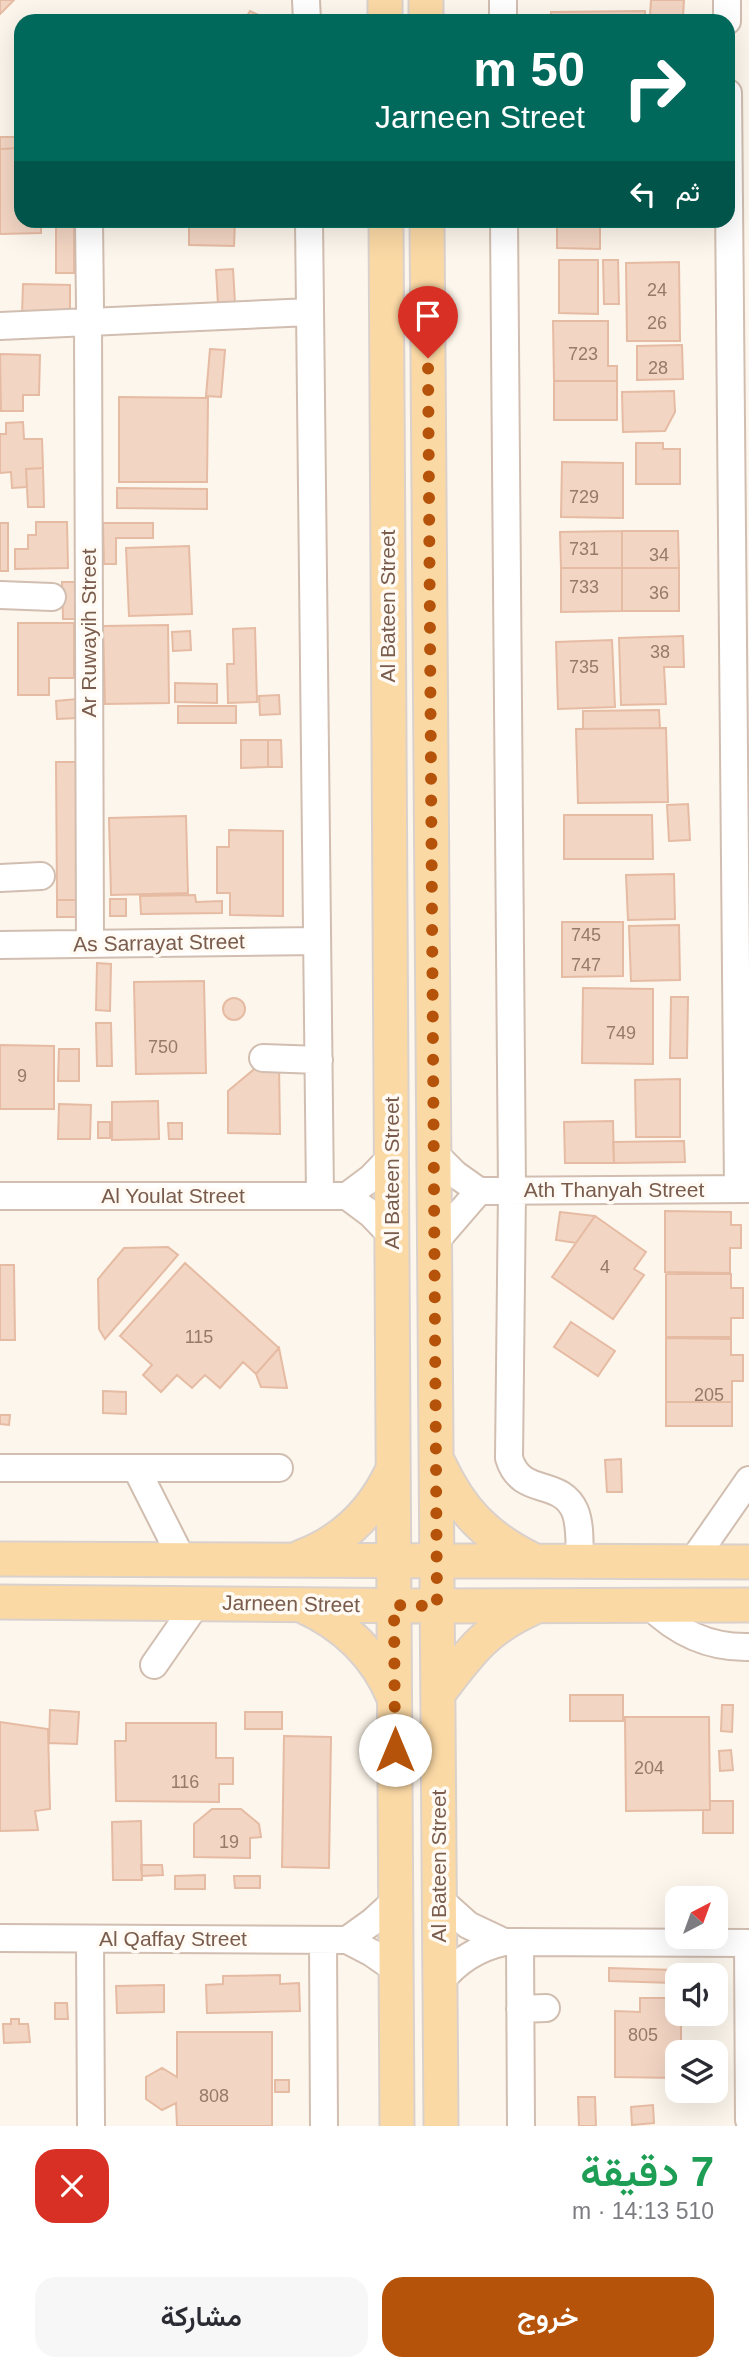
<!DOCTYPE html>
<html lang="ar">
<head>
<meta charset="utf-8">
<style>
	body { margin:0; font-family:Helvetica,Vazirmatn,sans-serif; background:#f7f7f7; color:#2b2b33; direction:rtl; height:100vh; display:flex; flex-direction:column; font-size:26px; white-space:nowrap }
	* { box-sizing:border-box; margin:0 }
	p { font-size:23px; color:#7c7c81 }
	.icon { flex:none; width:38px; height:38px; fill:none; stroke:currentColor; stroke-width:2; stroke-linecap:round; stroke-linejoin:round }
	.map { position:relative; height:2126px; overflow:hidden; direction:ltr }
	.side { display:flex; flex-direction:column; background:#fff; flex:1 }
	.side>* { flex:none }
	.banner { position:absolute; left:14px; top:14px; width:721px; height:214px; border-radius:21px; box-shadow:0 7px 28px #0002; direction:rtl; background:#00695c; color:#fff; overflow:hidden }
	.needle { width:46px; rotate:41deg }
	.controls { position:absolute; left:665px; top:1886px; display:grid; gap:14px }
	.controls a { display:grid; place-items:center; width:63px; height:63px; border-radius:14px; background:#fff; box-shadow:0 7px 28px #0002; font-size:35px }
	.pin { position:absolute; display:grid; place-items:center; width:60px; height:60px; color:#fff; margin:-72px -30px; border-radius:50% 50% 50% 0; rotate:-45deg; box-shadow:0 0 7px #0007 }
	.pin .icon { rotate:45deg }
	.me { position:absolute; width:77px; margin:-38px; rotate:0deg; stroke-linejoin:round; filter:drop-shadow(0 0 5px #0008) }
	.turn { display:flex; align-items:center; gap:24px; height:147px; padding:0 35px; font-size:32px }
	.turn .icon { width:91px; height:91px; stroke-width:2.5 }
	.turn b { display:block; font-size:49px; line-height:60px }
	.then { display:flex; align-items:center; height:66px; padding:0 35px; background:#0003; gap:14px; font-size:26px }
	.round { display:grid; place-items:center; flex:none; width:74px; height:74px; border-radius:21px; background:#f7f7f7 }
	.head { display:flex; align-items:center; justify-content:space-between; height:119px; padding:0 35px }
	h1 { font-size:42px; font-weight:600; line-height:52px; color:#1e9e55 }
	.action { display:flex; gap:14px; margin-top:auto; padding:14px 35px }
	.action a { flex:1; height:80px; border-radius:21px; background:#b45309; color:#fff; font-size:28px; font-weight:600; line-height:80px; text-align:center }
	.action a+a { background:#f7f7f7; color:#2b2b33 }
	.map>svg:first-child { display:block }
	.building { fill:#f3d5c3; stroke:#e6bba3; stroke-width:2 }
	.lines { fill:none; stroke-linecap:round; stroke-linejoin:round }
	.minor-casing { stroke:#d1beb0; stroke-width:30 }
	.major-casing { stroke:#dad1cd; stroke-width:37 }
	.minor { stroke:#fff; stroke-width:26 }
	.major { stroke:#fbd9a5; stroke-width:33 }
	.route { stroke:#b45309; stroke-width:12; stroke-dasharray:0 21.6 }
	.labels { text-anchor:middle; stroke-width:7; stroke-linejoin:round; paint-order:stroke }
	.number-label { font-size:18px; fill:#987a6a }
	.street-label { font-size:21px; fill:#7a5c4d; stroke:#fffaf3 }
</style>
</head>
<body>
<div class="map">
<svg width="749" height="2126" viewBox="0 0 749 2126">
	<rect width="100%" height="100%" fill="#fdf6ec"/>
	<path class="building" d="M0,0H14L0,14Z
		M651,0H684L683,16L650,15Z
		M250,11L271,21H244Z
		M645,11V18H654V21H551V12Z
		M0,137H21V148L0,149Z
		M21,148V220H41V233L0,234V149Z
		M56,220H74V273H56Z
		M189,220H235L234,246L189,245Z
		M557,220H600V249L557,248Z
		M559,260H598V314L559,313Z
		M603,260H618L619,304H604Z
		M679,262L680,341H627L626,263Z
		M233,269L235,303L218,304L216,270Z
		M23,284L70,285V315L22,314Z
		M553,321H608V366H617V381H554Z
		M682,345L683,379L637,380V346Z
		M210,349L225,350L221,397L206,396Z
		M0,354L40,355L39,395H23V411H1Z
		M554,381H617V420H554Z
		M674,391L675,412L665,431L623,432L622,392Z
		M119,397L208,398L207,482H119Z
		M23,422L24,439H42L43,468L26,469L27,487L12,488L11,472L0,473V434H6V423Z
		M636,443H663V449H680V484H636Z
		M562,462L623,463V518L561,517Z
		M43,468L44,507H28L26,469Z
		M117,488L207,489V509L117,508Z
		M36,522H67L68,568L15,569V549H28V535H36Z
		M0,523H8V571H0Z
		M103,523H153V538H116V564H104Z
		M622,531V568H561L560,532Z
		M622,531H678L679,568H622Z
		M189,546L192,614L129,616L126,548Z
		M561,568H622V611L561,612Z
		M622,568H679V611H622Z
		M62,582H77L78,619H63Z
		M18,623H74V678H49V695H18Z
		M168,625L169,703L105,704L103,626Z
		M255,628L257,702L228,703L227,664H234L233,629Z
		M190,631L191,650L173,651L172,632Z
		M683,636L684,667H664L666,704L621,705L619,638Z
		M612,640L615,707L558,709L556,642Z
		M175,683L217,684V703L175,702Z
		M279,695L280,714L260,715L259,696Z
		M77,699L78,718L57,719L56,701Z
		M178,706H236V723H178Z
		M659,710L660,728L583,729V711Z
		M666,728L668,802L578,803L576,729Z
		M241,740H268V767L241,768Z
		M268,740H281L282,767H268Z
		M56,762H77L79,900H57Z
		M688,804L690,840L669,841L667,805Z
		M564,815H652L653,859H564Z
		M186,816L188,893L111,895L109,818Z
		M229,830L283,831V916L230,915V893H217V847H229Z
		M674,874L675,919L628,920L626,875Z
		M195,895L196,902L222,901V913L141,914L140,896Z
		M110,899H126V916H110Z
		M57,900H79V917H57Z
		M562,922H623V976L562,977Z
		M679,925L680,980L631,981L629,926Z
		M97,963L111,964L110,1011L96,1010Z
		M204,981L206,1073L136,1074L134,982Z
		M583,988L653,989V1064L582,1063Z
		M671,997H688L687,1058H670Z
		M223 1009a11 11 0 1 1 22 0a11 11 0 1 1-22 0Z
		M96,1023H111L112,1066H97Z
		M0,1045L54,1046V1109H0Z
		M59,1049H79V1081H58Z
		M264,1061L279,1063L280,1134L228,1133V1091Z
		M680,1079V1137H636L635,1080Z
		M158,1101L159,1139L112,1140V1102Z
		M59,1104L91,1105L90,1139H58Z
		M613,1121L614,1163H565L564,1122Z
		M98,1122H110V1138H98Z
		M168,1123H182V1139H169Z
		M684,1141L685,1162L614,1163L613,1142Z
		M665,1211L731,1212V1225H741V1248H730V1273L665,1272Z
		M560,1212L595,1216L576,1243L556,1240Z
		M595,1216L646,1252L634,1269L644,1275L613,1319L552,1277Z
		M168,1247L178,1255L105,1339L99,1329L98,1279L124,1248Z
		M185,1263L279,1348L256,1374L243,1362L220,1388L205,1375L192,1388L177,1375L161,1392L143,1375L152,1365L120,1336Z
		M0,1265H14L15,1340H0Z
		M666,1274H731V1288H743V1318H731V1337H666Z
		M571,1322L615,1351L598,1376L554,1347Z
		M666,1338L731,1339V1355H743V1381H732V1402H666Z
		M279,1348L287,1388L261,1387L256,1374Z
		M103,1391L126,1392V1414L103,1413Z
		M666,1402H732V1426H666Z
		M0,1415H10L9,1425L0,1424Z
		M621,1459L622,1492H607L605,1460Z
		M570,1695H623V1721H570Z
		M722,1705H733L732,1732L721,1731Z
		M50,1710L79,1712L77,1744L49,1743Z
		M245,1712H282V1729H245Z
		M625,1717H709L710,1810L626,1811Z
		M0,1722L48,1729L50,1809L35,1811L38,1830L0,1831Z
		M126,1723H216V1758H233V1784H219V1802L116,1801L115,1741H126Z
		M284,1736L331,1737L329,1868L282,1867Z
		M731,1750L733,1770L720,1771L719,1751Z
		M710,1801H733V1833H703V1810H710Z
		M212,1809H241L259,1824L261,1837L250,1838V1858L194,1857V1824Z
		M141,1821L142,1880H113L112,1822Z
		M141,1865H162L163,1875L142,1876Z
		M205,1875V1889H175V1876Z
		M234,1876H260V1888H235Z
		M609,1968L674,1970V1983L609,1981Z
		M674,1970H696V1976H677V1987H674Z
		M280,1975V1984L299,1983L300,2011L207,2013L206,1985L223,1984V1976Z
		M164,1985V2012L117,2013L116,1986Z
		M640,1998H677V2014H681V2045H689V2053H677V2078L615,2077V2011L640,2012Z
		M55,2003H67L68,2019H55Z
		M11,2019H19V2024H28L30,2042L4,2043L3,2024H11Z
		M177,2032H272V2126H177L176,2103L162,2110L146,2099V2077L162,2068L177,2077Z
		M275,2080H289V2092H275Z
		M578,2097H595L596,2126H579Z
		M653,2105L654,2123L632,2125L631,2107Z"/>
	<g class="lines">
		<defs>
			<path id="minor" d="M306,0L307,21
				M503,0V21
				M727,0V21
				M728,93L738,1189
				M89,220L90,308
				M309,220L320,1196
				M504,220L512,1190L509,1458C521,1498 560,1477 575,1511C581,1526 579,1546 580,1561
				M88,322L90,944
				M0,326L310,312
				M0,595L52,597
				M0,878L41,876
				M0,945L317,941
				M263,1058L319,1060
				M434,1153L455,1174L479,1191L749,1189
				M0,1196H347L371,1214L392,1236
				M347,1196L371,1178L392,1156
				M435,1242L479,1191
				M0,1468H279
				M136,1468L182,1559
				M692,1562L749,1480
				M649,1605C677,1633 709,1648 749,1647
				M154,1665L197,1603
				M439,1899L468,1925L504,1942
				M0,1938L347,1940L372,1953L395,1969
				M90,1939L91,2126
				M323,1940L324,2126
				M347,1940L372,1922L395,1901
				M520,1942L521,2126
				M748,1943L749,2120
				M439,1983C457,1961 477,1948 504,1942L749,1943
				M520,2009L546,2008"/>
			<path id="major" d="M385,0V21
				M426,0V21
				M386,220L397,2126
				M427,220L441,2126
				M439,1464C461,1511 486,1537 533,1560
				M301,1557C344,1541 374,1511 393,1469
				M0,1559L749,1562
				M0,1602L437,1606L749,1605
				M301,1605C344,1624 376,1654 394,1698
				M438,1694C469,1653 486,1628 535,1607"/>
		</defs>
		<use href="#minor" class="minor-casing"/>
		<use href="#major" class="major-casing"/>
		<use href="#minor" class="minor"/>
		<use href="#major" class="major"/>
	</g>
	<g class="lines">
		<path class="route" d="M395,1750L394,1605L437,1606L428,358"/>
	</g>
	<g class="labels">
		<g class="number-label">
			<text x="657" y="296">24</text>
			<text x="657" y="329">26</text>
			<text x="583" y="360">723</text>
			<text x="658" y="374">28</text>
			<text x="584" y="503">729</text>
			<text x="584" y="555">731</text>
			<text x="659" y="561">34</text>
			<text x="584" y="593">733</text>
			<text x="659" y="599">36</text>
			<text x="660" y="658">38</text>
			<text x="584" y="673">735</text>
			<text x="586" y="941">745</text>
			<text x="586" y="971">747</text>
			<text x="621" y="1039">749</text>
			<text x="163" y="1053">750</text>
			<text x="22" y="1082">9</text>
			<text x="605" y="1273">4</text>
			<text x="199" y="1343">115</text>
			<text x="709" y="1401">205</text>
			<text x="649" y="1774">204</text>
			<text x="185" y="1788">116</text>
			<text x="229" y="1848">19</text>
			<text x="643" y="2041">805</text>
			<text x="214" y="2102">808</text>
		</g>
		<g class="street-label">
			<text transform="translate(388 606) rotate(-90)" y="7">Al Bateen Street</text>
			<text transform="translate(89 633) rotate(-90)" y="7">Ar Ruwayih Street</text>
			<text transform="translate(159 943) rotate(-1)" y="7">As Sarrayat Street</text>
			<text transform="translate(392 1173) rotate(-90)" y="7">Al Bateen Street</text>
			<text x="614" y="1197">Ath Thanyah Street</text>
			<text x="173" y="1203">Al Youlat Street</text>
			<text transform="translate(291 1604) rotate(1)" y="7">Jarneen Street</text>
			<text transform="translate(439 1866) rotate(-90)" y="7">Al Bateen Street</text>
			<text x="173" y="1946">Al Qaffay Street</text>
		</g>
	</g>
</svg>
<div class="controls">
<a><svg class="needle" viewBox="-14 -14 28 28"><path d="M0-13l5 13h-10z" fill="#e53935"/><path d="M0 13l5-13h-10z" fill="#7c7c81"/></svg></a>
<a><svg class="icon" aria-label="sound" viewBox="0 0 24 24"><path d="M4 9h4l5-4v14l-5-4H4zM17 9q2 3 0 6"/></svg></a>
<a><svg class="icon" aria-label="layers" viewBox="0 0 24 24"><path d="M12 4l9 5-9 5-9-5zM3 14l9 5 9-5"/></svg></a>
</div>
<div class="pin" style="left:428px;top:358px;background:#d93025"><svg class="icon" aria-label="arrive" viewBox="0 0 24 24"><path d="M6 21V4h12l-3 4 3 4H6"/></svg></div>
<svg class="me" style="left:395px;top:1750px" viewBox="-20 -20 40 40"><circle r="19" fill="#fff"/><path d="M0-13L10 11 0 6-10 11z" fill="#b45309"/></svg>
<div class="banner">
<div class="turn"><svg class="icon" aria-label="right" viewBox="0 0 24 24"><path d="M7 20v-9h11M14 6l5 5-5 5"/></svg><div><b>50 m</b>Jarneen Street</div></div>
<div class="then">ثم<svg class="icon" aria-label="left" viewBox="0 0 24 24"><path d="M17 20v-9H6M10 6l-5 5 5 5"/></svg></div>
</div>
</div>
<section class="side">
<div class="head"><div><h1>7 دقيقة</h1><p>510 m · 14:13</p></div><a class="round" style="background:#d93025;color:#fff"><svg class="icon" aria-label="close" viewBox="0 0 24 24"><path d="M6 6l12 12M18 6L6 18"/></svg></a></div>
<div class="action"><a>خروج</a><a>مشاركة</a></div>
</section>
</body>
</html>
